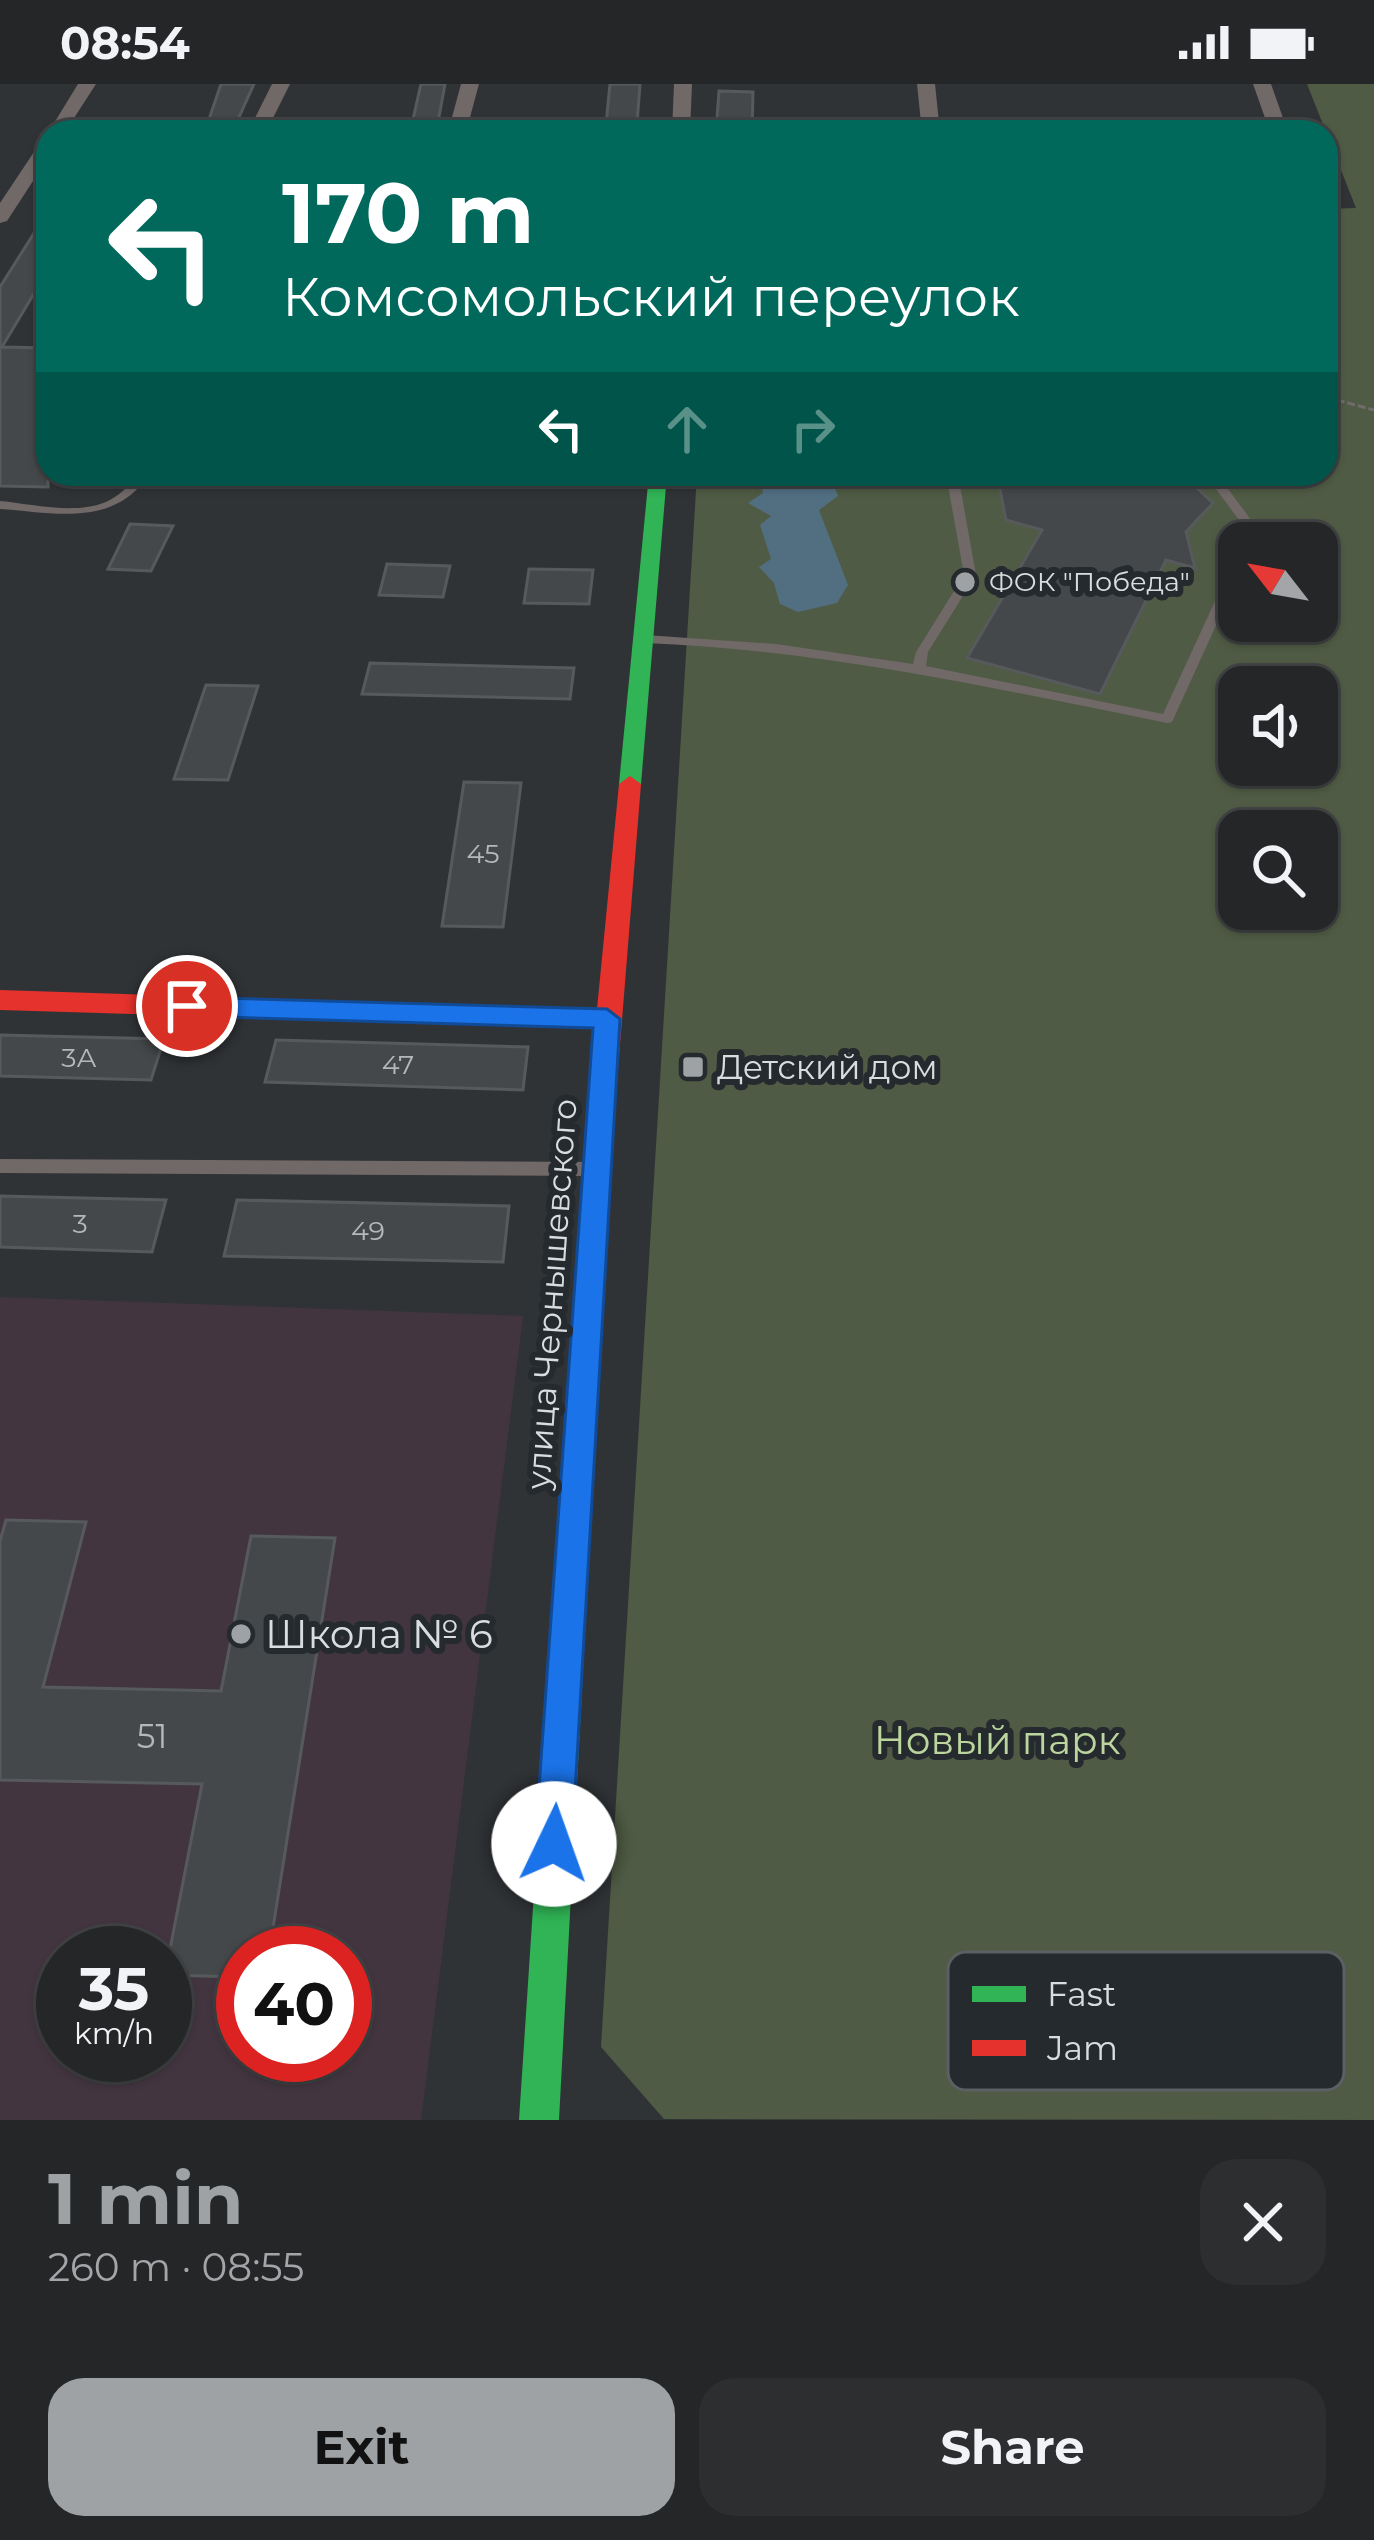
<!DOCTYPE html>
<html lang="en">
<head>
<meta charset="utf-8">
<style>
	body { margin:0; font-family:Montserrat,sans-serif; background:#2c2e30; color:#f1f3f6; height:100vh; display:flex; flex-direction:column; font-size:45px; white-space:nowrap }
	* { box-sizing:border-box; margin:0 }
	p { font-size:39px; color:#a3a5a8 }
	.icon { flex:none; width:66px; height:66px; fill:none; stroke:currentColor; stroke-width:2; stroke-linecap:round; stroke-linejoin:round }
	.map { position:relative; height:2036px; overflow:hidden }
	.panel { display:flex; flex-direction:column; background:#242628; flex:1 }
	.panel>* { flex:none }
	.top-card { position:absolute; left:36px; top:36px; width:1302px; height:366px; border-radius:36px; box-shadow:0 3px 9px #0004,0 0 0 3px #414345; background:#00695c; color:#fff; overflow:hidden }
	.needle { width:78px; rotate:301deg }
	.tools { position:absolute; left:1218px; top:438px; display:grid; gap:24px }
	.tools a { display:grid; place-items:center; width:120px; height:120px; border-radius:24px; background:#242628; box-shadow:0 3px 9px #0004,0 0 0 3px #414345; font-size:60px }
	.speed { position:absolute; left:36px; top:1842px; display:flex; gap:24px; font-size:60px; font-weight:700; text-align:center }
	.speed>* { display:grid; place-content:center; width:156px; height:156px; border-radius:50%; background:#242628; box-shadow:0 3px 9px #0004,0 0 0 3px #414345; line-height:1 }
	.speed small { font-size:30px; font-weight:400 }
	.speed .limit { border:18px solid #d22; background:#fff; color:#111 }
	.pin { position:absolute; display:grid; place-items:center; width:102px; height:102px; color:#fff; margin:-51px; border:6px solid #fff; border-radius:50%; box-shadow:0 3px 12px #0007 }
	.me { position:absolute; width:132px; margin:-66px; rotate:3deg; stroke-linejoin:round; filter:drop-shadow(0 0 9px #0008) }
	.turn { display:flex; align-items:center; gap:42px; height:252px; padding:0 48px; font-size:54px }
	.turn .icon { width:156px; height:156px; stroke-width:2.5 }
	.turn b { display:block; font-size:84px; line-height:102px }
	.lanes { display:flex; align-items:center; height:114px; padding:0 48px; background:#0003; justify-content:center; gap:60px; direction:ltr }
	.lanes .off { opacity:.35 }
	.round { display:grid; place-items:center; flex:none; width:126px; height:126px; border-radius:36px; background:#2c2e30 }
	.summary { display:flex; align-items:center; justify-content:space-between; height:204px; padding:0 48px }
	h1 { font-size:72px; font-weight:700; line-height:90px; color:#9ea2a4 }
	.primary-button { display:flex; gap:24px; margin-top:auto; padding:24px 48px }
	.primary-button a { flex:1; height:138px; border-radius:36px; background:#9ea2a4; color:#111; font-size:48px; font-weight:700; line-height:138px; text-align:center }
	.primary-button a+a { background:#2c2e30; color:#f1f3f6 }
	.status { display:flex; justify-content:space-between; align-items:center; height:84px; padding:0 60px; background:#242628; direction:ltr }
	.status svg { height:33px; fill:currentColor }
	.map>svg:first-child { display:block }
	.education { fill:#423540; fill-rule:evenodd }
	.green { fill:#4f5b44; fill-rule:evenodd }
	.water { fill:#526f82 }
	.building { fill:#45484a; stroke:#575a5c; stroke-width:3 }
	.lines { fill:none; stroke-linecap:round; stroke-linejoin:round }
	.path { stroke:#716b6b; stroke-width:3; stroke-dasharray:8 3; stroke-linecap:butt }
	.lane { fill:#716868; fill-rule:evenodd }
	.street { fill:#716868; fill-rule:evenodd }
	.fast { fill:#30b455; fill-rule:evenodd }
	.jam { fill:#e5322d; fill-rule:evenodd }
	.route { fill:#1a73e8; stroke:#114b97; stroke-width:3 }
	.poi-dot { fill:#9ea2a4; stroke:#242a2e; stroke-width:4.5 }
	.labels { text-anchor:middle; stroke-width:12; stroke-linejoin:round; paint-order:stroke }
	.far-poi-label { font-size:27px; fill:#d9dddf; stroke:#242a2e; text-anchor:start }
	.number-label { font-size:27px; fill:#b4b8ba }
	.poi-label { font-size:33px; fill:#d9dddf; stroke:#242a2e; text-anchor:start }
	.street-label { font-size:33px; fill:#d9dddf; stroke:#242a2e }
	.near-number-label { font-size:33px; fill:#b4b8ba }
	.near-poi-label { font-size:39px; fill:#d9dddf; stroke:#242a2e; text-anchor:start }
	.near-park-label { font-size:39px; fill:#bcd59e; stroke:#242a2e }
	.key { fill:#242a2e; stroke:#5a6063; stroke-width:3 }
	.key-label { font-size:33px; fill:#d9dddf }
</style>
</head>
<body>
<div class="status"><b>08:54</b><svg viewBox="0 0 49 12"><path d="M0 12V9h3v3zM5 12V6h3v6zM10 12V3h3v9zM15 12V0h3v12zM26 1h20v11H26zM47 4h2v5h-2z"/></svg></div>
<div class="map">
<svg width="1374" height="2036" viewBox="0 0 1374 2036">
	<rect width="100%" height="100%" fill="#303336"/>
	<path class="education" d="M0,1213L523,1232L421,2036H0ZM63,1869H165V1971H63ZM243,1869H345V1971H243Z"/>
	<path class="green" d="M1307,0H1374V2036L664,2035L601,1963L697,390H1326V125L1356,124ZM1239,459H1317V537H1239ZM1239,603H1317V681H1239ZM1239,747H1317V825H1239Z"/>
	<path class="water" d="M759,390H829L838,412L819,426L848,501L837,519L798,528L780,520L774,499L759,483L771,475L760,441L771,432L748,419L763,409Z"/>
	<path class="building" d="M221,0H254L235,42L207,41Z
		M421,0H445L437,44H411Z
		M610,0H640L637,40H606Z
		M719,7L753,8L752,48H716Z
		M48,127V186L2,263L48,264V403L0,402V203Z
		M997,390H1182L1213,419L1186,448L1195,484L1166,476L1100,610L967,574L1042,446L1006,436Z
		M130,440L173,442L151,487L108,485Z
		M387,480L450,482L443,513L379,511Z
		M529,485L593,486L589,520L524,519Z
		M370,579L574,584L570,615L362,610Z
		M206,601L258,602L228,696L174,695Z
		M464,698L521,699L503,843L442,842Z
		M0,951L164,955L151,996L0,992Z
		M276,956L528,963L523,1006L265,998Z
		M0,1112L166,1116L152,1168L0,1163Z
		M237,1116L509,1122L503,1178L224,1172Z
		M6,1436L86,1438L43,1603L221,1607L251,1452L335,1454L269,1869H243V1893L165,1891L202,1700L0,1696V1457Z"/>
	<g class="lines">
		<path class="path" d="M1326,313L1374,326"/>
		<path class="lane" d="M946,390H958L976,491L928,568L926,582L1163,630L1233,478L1239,474V491L1172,638L1167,639C994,604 822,566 645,559L639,555L645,551L776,560L913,580L916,568L964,491Z
			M1205,390H1217L1257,444L1259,447L1254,459H1242L1247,447Z
			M361,394L367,397L365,399L140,402C104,442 48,428 0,425V417C33,420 74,431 106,418C118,413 127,402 137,396Z
			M0,1075L595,1078L601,1080L604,1085L601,1090L595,1092L0,1089Z"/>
		<path class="street" d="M78,0H96L65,48L48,49Z
			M272,0H290L266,48H248Z
			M461,0H479L466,48H448Z
			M674,0H692L690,48H672Z
			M917,0H935L940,48H922Z
			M1253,0H1271L1288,48H1270Z
			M48,55V74L7,137L0,139V119L42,56Z"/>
		<path class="fast" d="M649,390H667L641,700L630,708L619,700Z
			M577,1384L588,1389L593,1399L559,2036H519L561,1399L566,1389Z"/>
		<path class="jam" d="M630,692L641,700L610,1085L593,1399L588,1409L577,1414L566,1409L561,1399L595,944L0,926V906L597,925L619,700Z"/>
	</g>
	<path class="route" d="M187,913L607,925L620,935L572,1760L567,1773L554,1778L541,1773L535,1760L593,944L187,932L174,922Z"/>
	<g class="poi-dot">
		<circle cx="965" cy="498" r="12"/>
		<rect x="681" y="971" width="24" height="24" rx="6"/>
		<circle cx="241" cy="1550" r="12"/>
	</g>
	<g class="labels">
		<g class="far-poi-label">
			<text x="989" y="507">ФОК "Победа"</text>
		</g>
		<g class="number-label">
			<text x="483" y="779">45</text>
			<text x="79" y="983">3А</text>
			<text x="398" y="990">47</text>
			<text x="80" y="1149">3</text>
			<text x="368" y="1156">49</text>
		</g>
		<g class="poi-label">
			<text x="717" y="995">Детский дом</text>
		</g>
		<g class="street-label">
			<text transform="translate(551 1210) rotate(-86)" y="12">улица Чернышевского</text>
		</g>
		<g class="near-number-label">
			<text x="152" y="1664">51</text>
		</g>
		<g class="near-poi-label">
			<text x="265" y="1564">Школа № 6</text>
		</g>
		<g class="near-park-label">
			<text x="997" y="1670">Новый парк</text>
		</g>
	</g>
	<rect x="948" y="1868" width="396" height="138" rx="18" class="key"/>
	<rect x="972" y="1902" width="54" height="16" fill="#30b455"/>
	<rect x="972" y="1956" width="54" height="16" fill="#e5322d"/>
	<g class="key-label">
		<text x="1047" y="1922">Fast</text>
		<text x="1047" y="1976">Jam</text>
	</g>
</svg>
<div class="tools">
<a><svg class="needle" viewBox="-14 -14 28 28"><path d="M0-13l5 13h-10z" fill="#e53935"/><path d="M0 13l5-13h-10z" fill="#a3a5a8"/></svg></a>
<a><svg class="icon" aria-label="sound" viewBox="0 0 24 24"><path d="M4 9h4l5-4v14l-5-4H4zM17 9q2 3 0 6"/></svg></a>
<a><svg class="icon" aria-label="search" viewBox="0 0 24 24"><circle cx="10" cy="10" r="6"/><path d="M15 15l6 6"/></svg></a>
</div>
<div class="speed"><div>35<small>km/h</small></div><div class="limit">40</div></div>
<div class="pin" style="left:187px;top:922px;background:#d93025"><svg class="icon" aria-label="arrive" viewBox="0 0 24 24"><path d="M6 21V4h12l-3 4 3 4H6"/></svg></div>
<svg class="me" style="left:554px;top:1760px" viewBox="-20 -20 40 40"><circle r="19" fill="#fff"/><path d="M0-13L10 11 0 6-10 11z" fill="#1a73e8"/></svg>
<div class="top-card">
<div class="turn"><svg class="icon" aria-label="left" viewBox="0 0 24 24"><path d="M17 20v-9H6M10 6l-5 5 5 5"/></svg><div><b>170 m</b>Комсомольский переулок</div></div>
<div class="lanes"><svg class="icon" aria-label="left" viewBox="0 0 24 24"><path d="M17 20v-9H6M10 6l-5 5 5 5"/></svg><svg class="icon off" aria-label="ahead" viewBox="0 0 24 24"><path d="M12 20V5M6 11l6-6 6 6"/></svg><svg class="icon off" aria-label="right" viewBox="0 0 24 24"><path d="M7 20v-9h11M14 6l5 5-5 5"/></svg></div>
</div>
</div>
<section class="panel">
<div class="summary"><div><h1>1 min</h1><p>260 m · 08:55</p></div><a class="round"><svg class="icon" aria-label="close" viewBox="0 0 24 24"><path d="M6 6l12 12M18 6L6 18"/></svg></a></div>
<div class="primary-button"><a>Exit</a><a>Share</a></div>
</section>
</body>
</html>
